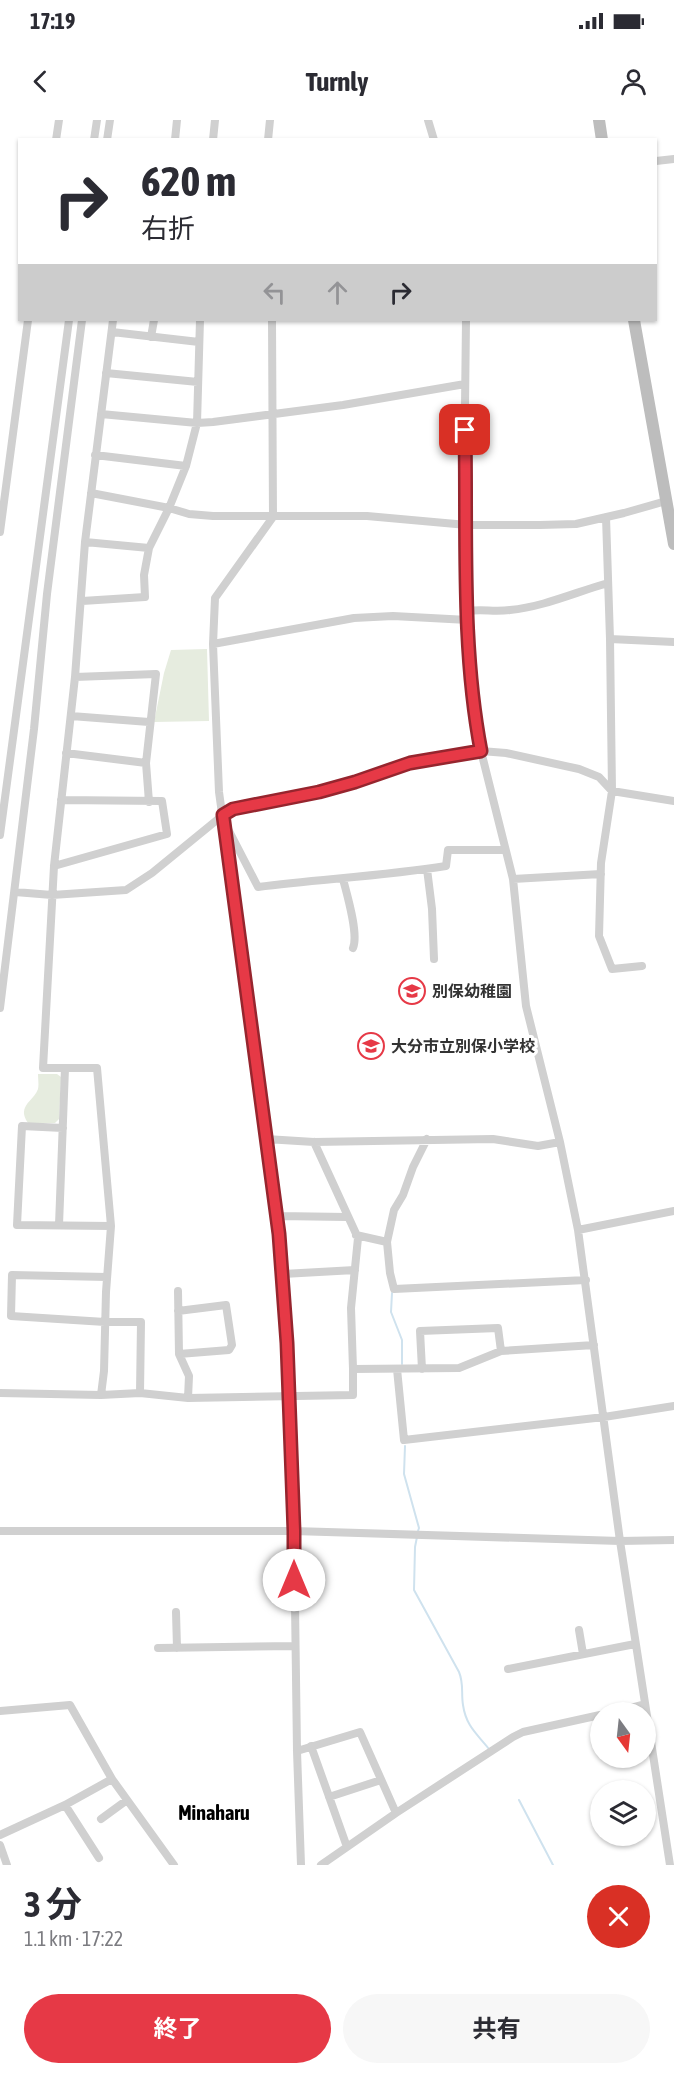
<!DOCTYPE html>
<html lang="ja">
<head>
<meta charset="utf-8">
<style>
	body { margin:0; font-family:"Asap Condensed","Noto Sans JP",sans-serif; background:#f7f7f7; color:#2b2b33; height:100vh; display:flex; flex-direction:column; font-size:22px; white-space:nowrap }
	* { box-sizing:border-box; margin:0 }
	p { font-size:20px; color:#7c7c81 }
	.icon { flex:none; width:33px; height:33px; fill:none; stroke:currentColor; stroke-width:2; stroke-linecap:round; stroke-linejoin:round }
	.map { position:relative; height:1745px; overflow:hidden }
	.sheet { display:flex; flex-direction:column; background:#fff; flex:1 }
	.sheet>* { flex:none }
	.guide { position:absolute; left:18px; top:18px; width:639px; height:183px; border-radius:0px; box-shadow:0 2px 4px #0004; background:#fff; color:#2b2b33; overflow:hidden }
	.needle { width:39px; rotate:165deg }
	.tools { position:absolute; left:590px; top:1582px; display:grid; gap:12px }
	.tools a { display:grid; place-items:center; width:66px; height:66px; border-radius:50%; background:#fff; box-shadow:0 2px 4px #0004; font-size:30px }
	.pin { position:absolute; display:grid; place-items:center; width:51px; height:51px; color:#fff; margin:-26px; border-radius:12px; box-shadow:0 3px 9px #0006 }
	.me { position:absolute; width:66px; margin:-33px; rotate:0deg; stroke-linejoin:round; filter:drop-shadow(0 0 4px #0008) }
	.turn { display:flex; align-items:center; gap:21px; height:126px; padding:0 24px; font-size:27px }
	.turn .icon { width:78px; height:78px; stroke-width:2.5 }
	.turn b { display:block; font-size:42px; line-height:51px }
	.lanes { display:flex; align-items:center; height:57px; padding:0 24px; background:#0003; justify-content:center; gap:30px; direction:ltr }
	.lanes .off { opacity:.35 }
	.round { display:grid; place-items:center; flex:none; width:63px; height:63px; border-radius:32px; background:#f7f7f7 }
	.head { display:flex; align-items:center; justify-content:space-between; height:102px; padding:0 24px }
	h1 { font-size:36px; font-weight:700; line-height:45px }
	.action { display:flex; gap:12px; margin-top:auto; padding:12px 24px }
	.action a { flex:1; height:69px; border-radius:36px; background:#e63946; color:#fff; font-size:24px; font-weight:700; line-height:69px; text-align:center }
	.action a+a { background:#f7f7f7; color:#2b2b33 }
	.status { display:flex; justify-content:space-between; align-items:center; height:42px; padding:0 30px; background:#fff; direction:ltr }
	.status svg { height:16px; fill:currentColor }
	header { display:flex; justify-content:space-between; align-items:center; height:78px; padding:0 24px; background:#fff; font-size:27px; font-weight:700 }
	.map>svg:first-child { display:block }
	.green { fill:#e6ecdf }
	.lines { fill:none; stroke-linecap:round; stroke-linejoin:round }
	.stream { stroke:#cfe2ee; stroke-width:2 }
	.street { stroke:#d0d0d0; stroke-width:8 }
	.secondary { stroke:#bdbdbd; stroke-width:12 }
	.route-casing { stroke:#96252e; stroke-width:15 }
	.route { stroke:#e63946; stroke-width:10 }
	.labels { text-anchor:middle; stroke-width:6; stroke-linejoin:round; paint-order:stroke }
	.poi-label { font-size:16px; font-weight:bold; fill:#333; stroke:#fff; text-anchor:start }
	.quarter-label { font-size:20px; font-weight:bold; fill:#000; stroke:#fff }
</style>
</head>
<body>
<div class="status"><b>17:19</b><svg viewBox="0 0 49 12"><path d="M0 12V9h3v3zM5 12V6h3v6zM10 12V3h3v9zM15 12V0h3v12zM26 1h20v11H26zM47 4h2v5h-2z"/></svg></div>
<header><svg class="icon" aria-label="back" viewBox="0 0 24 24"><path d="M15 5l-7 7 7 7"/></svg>Turnly<svg class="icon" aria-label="person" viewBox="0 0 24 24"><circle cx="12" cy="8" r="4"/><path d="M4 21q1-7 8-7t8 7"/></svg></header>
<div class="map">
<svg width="674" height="1745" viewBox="0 0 674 1745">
	<rect width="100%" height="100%" fill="#fff"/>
	<path class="green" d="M207,529L209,601L154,602L164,553L171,530Z
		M38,954H57L61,957L59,999L55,1003H28C16,986 34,981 38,969C39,965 38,958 38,954Z"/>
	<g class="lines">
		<path class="stream" d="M392,1173L391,1192L402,1220V1244
			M405,1326L404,1354L419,1408L418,1411
			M417,1417L415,1427L414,1470L459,1552C464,1564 461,1573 463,1585C466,1606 477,1614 489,1629
			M519,1680L553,1745"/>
		<path class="street" d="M428,0L434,20
			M56,20L59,0
			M94,20L97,0
			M107,20L110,0
			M175,20L177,0
			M213,20L215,0
			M268,20L270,0
			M656,41L674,39
			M272,200L273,397L215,478L213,524L219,672L278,1096L285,1182L294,1411L297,1631L301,1745
			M466,200L465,286L468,500L473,591L481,631L513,759L526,886L560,1022L578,1110L620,1421L670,1745
			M112,212L199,222
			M151,217L154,200
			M106,253L198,262
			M101,294L197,303L213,302L343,285L465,264
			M95,335L186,346
			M91,373L169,388L189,394L213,396H367L467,405H540L576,404L624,393L666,381
			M606,397L610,519L612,671L601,743L599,816L612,849L642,846
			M0,412L28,200
			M85,422L149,428
			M82,481L145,477L144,455L149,428L169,388L186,346L197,303L200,200
			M468,491C482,489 495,492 510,490C543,487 576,472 608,463
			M610,519L674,522
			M213,524L354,498L393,496L468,500
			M75,557L156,554L146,643L149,682
			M71,596L149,602
			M66,633L146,643
			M228,709L258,767C321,759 383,756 446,746L448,730H505
			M0,715L69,200
			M54,746L167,714L162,681L61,680
			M427,749L432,789L434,839
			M343,759C347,775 359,814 353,828
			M513,759L601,754
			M15,772L52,775L126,770L152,753L223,695L233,689L319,672L355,662L410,643L481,631L506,633L579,649L599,657L612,671L674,681
			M0,888L34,609L47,474L82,200
			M63,1008L22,1006L17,1105L111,1106
			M266,1019L314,1022L493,1019L538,1026L560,1022
			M314,1022L358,1118L351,1188L353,1249
			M278,1096L347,1097
			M59,1105L65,948
			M578,1110L674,1091
			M356,1115L387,1122L390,1153L394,1169L586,1160
			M387,1122L394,1090L403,1075L413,1047L427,1019
			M283,1154L355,1150
			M107,1157L12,1155L11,1196L105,1202H141L140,1273
			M178,1171L179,1234L189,1256L188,1278
			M178,1191L226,1185L232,1225L229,1230L179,1234
			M397,1249L404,1320L604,1297L674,1286
			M422,1249L420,1211L498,1208L501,1231
			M0,1273L101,1275L140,1273L188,1278L353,1275V1249L459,1248L501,1231L594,1225
			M101,1275L104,1251L106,1172L111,1106L97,948H43L54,746L75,557L85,422L113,200
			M0,1411H294L620,1421L674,1420
			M176,1492L177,1528
			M579,1510L583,1534
			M158,1528L295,1526
			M508,1549L635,1524
			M0,1591L70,1585L112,1659L174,1745
			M611,1593L645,1584
			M311,1626L347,1727
			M297,1631L360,1612L396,1693
			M329,1677L381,1660
			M65,1685L99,1738
			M101,1699L127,1680
			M0,1715L65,1685L112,1659
			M0,1725L7,1745
			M321,1745L396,1693L513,1617L523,1612L600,1595"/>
		<path class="secondary" d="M599,0L602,20
			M634,200L674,424"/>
	</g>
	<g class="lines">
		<defs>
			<path id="route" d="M294,1460V1411L287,1223L279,1114L223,695L233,689L319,672L355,662L410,643L481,631C461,526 467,417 465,310"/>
		</defs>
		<use href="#route" class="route-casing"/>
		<use href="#route" class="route"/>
	</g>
	<defs>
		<symbol id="school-ring" viewBox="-11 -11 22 22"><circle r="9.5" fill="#fff" stroke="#e63946" stroke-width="1.5"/><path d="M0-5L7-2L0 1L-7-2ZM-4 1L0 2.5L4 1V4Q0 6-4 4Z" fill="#e63946"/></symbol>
	</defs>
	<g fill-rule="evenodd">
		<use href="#school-ring" x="397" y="856" width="30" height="30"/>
		<use href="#school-ring" x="356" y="911" width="30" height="30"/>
	</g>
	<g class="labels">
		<g class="poi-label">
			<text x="432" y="877">別保幼稚園</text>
			<text x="391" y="932">大分市立別保小学校</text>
		</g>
		<g class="quarter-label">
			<text x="214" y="1700">Minaharu</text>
		</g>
	</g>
</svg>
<div class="tools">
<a><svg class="needle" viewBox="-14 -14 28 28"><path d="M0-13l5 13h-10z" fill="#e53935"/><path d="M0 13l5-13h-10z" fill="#7c7c81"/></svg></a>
<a><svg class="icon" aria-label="layers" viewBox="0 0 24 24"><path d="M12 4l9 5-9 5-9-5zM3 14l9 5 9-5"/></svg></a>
</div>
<div class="pin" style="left:465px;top:310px;background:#d93025"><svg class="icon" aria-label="arrive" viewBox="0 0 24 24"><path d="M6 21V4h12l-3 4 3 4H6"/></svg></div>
<svg class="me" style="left:294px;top:1460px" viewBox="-20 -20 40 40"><circle r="19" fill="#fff"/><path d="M0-13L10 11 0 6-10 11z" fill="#e63946"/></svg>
<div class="guide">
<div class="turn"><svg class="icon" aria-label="right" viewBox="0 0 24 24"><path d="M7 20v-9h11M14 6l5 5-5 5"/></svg><div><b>620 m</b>右折</div></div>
<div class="lanes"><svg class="icon off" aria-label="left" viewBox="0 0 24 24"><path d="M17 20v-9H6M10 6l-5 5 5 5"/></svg><svg class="icon off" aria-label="ahead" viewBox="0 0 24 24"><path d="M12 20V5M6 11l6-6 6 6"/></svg><svg class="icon" aria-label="right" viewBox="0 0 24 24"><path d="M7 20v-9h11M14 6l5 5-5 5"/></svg></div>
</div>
</div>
<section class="sheet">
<div class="head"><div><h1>3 分</h1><p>1.1 km · 17:22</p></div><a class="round" style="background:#d93025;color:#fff"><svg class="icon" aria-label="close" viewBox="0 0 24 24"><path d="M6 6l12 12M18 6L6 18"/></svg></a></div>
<div class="action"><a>終了</a><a>共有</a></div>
</section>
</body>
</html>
